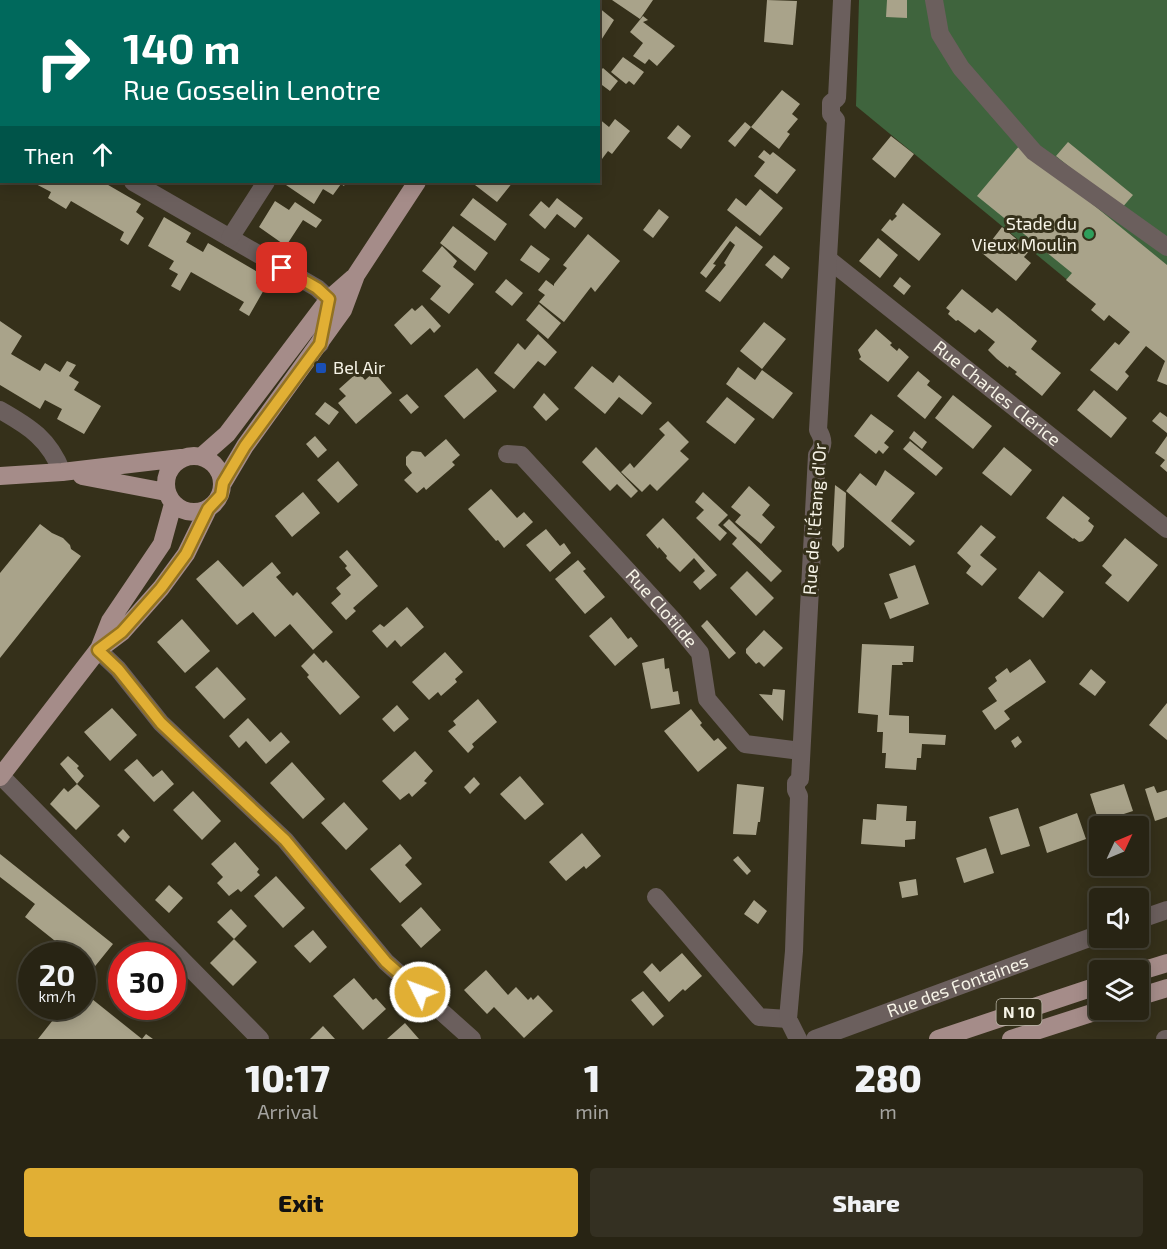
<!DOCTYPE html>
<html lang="en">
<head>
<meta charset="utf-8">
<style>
	body { margin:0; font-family:"Exo 2",sans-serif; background:#343022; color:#f1f3f6; height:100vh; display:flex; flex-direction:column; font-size:22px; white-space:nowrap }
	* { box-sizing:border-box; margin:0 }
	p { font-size:20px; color:#a5a4a0 }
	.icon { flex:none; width:33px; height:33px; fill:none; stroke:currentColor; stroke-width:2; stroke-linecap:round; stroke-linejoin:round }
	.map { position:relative; height:1039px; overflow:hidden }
	.drawer { display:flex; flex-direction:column; background:#282414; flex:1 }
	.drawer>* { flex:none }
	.hud { position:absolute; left:0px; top:0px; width:600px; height:183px; box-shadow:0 3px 15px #0003,0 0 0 2px #444134; background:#00695c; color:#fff; overflow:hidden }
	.needle { width:39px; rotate:46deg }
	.fabs { position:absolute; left:1089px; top:816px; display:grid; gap:12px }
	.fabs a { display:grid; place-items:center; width:60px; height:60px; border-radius:6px; background:#282414; box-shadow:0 3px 15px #0003,0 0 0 2px #444134; font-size:30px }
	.speed { position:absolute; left:18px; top:942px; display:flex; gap:12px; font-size:30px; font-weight:700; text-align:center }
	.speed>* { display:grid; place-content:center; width:78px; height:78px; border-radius:50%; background:#282414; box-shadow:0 3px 15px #0003,0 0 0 2px #444134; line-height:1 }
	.speed small { font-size:15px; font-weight:400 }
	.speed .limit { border:9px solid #d22; background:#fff; color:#111 }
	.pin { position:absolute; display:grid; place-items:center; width:51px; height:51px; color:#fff; margin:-26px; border-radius:12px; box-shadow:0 3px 9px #0006 }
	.me { position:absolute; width:66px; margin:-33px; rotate:312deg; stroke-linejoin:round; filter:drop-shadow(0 0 4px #0008) }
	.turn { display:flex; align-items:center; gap:21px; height:126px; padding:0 24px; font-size:27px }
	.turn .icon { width:78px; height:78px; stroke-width:2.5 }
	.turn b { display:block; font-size:42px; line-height:51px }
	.then { display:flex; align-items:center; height:57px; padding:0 24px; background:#0003; gap:12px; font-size:22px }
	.eta { display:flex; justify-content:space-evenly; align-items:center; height:102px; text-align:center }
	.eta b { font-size:36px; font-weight:800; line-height:42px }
	.primary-button { display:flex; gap:12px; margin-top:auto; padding:12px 24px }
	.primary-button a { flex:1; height:69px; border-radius:6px; background:#e1af34; color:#111; font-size:24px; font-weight:800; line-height:69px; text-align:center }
	.primary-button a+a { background:#343022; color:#f1f3f6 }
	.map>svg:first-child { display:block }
	.green { fill:#3f643d }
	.building { fill:#a9a38a }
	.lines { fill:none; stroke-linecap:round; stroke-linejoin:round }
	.minor { stroke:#6b5f5d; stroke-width:18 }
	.major { stroke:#a58c89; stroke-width:18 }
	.route-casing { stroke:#927222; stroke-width:15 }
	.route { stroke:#e1af34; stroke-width:10 }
	.leisure-dot { fill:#2e9e5b; stroke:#35301a; stroke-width:2 }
	.transit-dot { fill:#1a4fb4; stroke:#35301a; stroke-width:2 }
	.labels { text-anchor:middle; stroke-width:6; stroke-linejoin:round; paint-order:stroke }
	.shield { fill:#35301a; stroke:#bcb8a9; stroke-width:1.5 }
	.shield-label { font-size:16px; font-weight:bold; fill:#f6f3e6 }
	.poi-label { font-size:18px; fill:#f6f3e6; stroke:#35301a; text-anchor:end }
	.street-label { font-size:18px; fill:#f6f3e6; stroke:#35301a }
</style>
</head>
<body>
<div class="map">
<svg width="1167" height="1039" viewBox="0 0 1167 1039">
	<rect width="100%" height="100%" fill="#35301a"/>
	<path class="green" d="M859,0H1167V362L856,106Z"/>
	<path class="building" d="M612,0H653L640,19Z
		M767,0L797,1L793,45L764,42Z
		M887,0H907V18L886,17Z
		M598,7L614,20L598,45Z
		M643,16L648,20L643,22L675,46L657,66L649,59L645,64L633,56L643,43L630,32Z
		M623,57L644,72L634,85L629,81L626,84L611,72Z
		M603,68L618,81L610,91L598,82V73Z
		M782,90L800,104L792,114L798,119L787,132L790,134L779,149L751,127L735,147L728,141L745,122L751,127Z
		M598,118L609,127L615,119L630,131L612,154L608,151L602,159L598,157Z
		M678,125L691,136L681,149L667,138Z
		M891,136L914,154L895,178L872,159Z
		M1068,142L1133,195L1121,209L1056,156Z
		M1020,145L1167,265V385L1157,381L1165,361L1146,346L1125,372L1129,376L1117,391L1090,370L1115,342L1119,345L1130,332L1109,315L1104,321L1091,310L1096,304L1066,280L1072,273L977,196Z
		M764,150L770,155L773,152L796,170L777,194L754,176L765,162L758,157Z
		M32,182H103L141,204L136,212L144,218L128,245L120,240L124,232L71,201L66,209L48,198L51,192Z
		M288,182H346L344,186L341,184L333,195L323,189L314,204L286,185Z
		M478,182H513L497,202L475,185Z
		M760,189L783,208L760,236L727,210L736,198L746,206Z
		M473,198L507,224L495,241L460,215Z
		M557,198L583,218L575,228L557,214L545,229L529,215L541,201L549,208Z
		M275,201L289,210L295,202L322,220L316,228L303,220L286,246L259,227Z
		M903,203L941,234L919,261L881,230L890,219L892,221L897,216L895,214Z
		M659,209L669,217L653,238L643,230Z
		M164,217L191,233L186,242L203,252L208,243L261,274L256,283L265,288L249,316L239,310L244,302L191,272L180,291L171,286L178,274L169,269L174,261L148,246Z
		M453,226L488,253L475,271L440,243Z
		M736,226L763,247L720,302L705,291L726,265L724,263L735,245L730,241L713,264L716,265L706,278L700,273Z
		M1002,227L1030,250L1024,257L1031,263L1016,281L982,253Z
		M588,234L620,261L595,292L591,287L564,322L539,302L545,295L538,290L546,280L554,286V284L567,268L563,265Z
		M878,238L898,255L880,278L859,261Z
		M531,245L550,259L539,273L520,260Z
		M442,246L457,261L453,267L474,284L449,314L430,299L441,286L422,271Z
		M774,255L790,268L782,279L765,265Z
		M900,277L911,286L904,295L893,286Z
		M506,279L523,293L512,306L495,292Z
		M962,289L992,313L997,308L1037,341L1031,349L1061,373L1042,396L1015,374L1017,372L1009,366L1008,368L997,359L988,350L995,342L979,329L975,333L958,320L956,321L948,314L950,311L946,308Z
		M539,304L561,323L548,339L526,320Z
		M422,305L441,326L434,333L430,328L411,345L394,325L412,308L415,311Z
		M0,321L22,336L11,354L40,371L45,363L60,372L67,361L76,365L69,376L79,382L74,390L101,406L84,434L57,419L62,409L45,400L40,409L0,385Z
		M764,322L786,339L762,369L740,351Z
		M876,329L892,343L890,345L897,351L899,348L909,357L888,382L859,359L861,357L858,350Z
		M538,334L557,352L545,366L538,361L514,389L494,373L518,343L525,350Z
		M592,366L613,383L619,375L652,403L642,415L619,397L605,414L574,388Z
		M738,367L755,380L762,370L793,393L773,419L726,384Z
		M477,368L497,391L464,419L444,396Z
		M918,371L930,381L927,385L942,397L925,419L897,396Z
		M358,372L365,380L374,372L392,393L356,424L338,403L346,396L339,389Z
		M1094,390L1127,418L1111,438L1077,410Z
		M544,393L559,409L546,421L533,407Z
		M407,394L419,407L411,414L399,400Z
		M953,395L992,426L973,449L935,418Z
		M727,397L755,419L735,444L706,422Z
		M325,402L339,412L329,425L315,414Z
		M1160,412L1167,417V433L1152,421Z
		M871,414L894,431L884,443L889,447L883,454L879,450L876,454L854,436Z
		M668,421L689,442L680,451L689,459L657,491L650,484L642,492L621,472L630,463L634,468L665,435L659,429Z
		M914,431L927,442L922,449L909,438Z
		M315,436L327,450L318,458L306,444Z
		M1167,436V472L1160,466L1165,460L1155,453Z
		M446,439L460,455L452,462L455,465L426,490L424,487L417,493L404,480L412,473L406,465V457L412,451L421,452L425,457Z
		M910,441L943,468L936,476L903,449Z
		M596,447L638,491L631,498L617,484L610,491L582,462Z
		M1004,447L1032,470L1011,496L982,473Z
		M338,461L358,485L338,503L317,480Z
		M885,470L915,493L891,521L915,541L910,546L846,491L860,473L876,486Z
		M835,485L846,493L844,547L838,552L832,545Z
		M749,486L770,505L762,515L775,527L761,544L735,522L741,515L731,507Z
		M491,489L517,518L524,512L533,522L504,548L498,540L496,541L468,509Z
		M303,492L320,513L292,537L275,516Z
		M703,492L728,515L718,525L727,533L720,541L696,518L704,510L695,502Z
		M1063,496L1090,518L1088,521L1094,526L1091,532L1083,541L1079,542L1074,538L1073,539L1046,518Z
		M663,518L717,575L700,590L693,582L705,571L694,558L680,572L666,558L667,556L659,547L658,549L646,535Z
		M729,519L782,571L771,582L732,544L737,538L723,525Z
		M40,524L52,533L63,538L70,545L71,549L81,556L0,658V573Z
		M981,525L996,537L980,555L997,569L982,586L966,573L971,566L957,553Z
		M546,529L560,546L564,543L571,553L550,572L526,545Z
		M1125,538L1158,565L1128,602L1105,583L1112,575L1102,566Z
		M347,550L378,586L353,608L356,611L346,620L331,603L341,594L336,588L351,575L345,568L347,566L339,557Z
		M218,560L243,587L272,562L281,573L276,577L293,596L297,592L333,632L313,650L290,624L275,637L253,612L237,625L196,579Z
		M578,560L586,569L583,571L605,597L585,614L555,579Z
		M915,565L929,604L890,619L884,603L898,598L889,574Z
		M747,571L774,598L756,616L730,588Z
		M1039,571L1064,592L1043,618L1018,598Z
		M407,607L424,627L401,647L395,640L387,648L372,631L380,624L384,627Z
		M611,617L628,639L631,637L638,646L615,666L589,636Z
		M182,619L210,651L185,673L157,642Z
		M707,620L736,653L729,659L701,626Z
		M764,630L783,648L764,667L759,662L756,664L746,653V649Z
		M862,644L914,646L913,662H902L903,665H892L889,715L909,716V733L946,735L945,745L922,744L921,758H917L916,770L885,768L886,753H882L883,732H877L878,715L858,713Z
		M445,652L463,672L455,679L457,682L441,696L438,692L429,700L412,682Z
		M314,653L323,663L326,660L360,697L340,715L307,677L309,675L301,666Z
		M664,658L665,669L669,668L673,692L678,691L680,704L651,709L642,663Z
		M1030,659L1046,682L1004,711L1010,719L995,730L982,711L997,701L988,688L997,681L995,677L1007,668L1010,673Z
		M217,667L246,699L224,719L195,687Z
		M1091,669L1106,682L1095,696L1079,684Z
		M773,689L785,690L783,721L759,694L772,695Z
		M478,699L497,722L472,744L474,747L468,753L448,731L456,725L453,721Z
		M1167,703V740L1149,725Z
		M397,705L409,719L394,732L382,719Z
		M112,708L137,735L110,761L84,732Z
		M691,709L702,723L700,725L714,741L718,738L727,748L698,772L664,731Z
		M248,718L270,742L281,732L290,742L266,764L246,741L239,748L229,736Z
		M1018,736L1022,742L1015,748L1011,741Z
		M415,751L433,771L424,781L427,783L412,797L409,793L400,800L382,781Z
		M68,756L79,766L77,768L84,776L77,784L60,764Z
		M137,759L153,777L162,770L174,784L154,802L124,770Z
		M292,762L325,799L303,819L270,783Z
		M520,776L544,804L525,820L500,794Z
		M474,777L480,784L470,794L464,787Z
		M77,784L100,806L76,830L50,804L64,788L68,792Z
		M737,784L764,787L760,822H758L756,835L733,834Z
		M1124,784L1133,811L1099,822L1090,794Z
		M1154,786L1157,793L1167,790V817L1155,821L1145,789Z
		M193,791L221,821L202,840L173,810Z
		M344,802L368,829L346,850L321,823Z
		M877,804L907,806L906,821H916L915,839L905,840V847L861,844L863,819L876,820Z
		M1018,808L1030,846L1001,855L989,817Z
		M1077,813L1086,839L1047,853L1039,827Z
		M123,829L130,837L125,843L117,835Z
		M582,833L601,856L586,869L584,866L566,881L549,862Z
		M235,842L259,869L257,872L260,875L241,892L238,889L229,896L217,883L223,877L211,864Z
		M400,844L412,858L405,865L422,884L400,903L370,869Z
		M986,848L994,873L964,883L956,858Z
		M0,854L113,944L92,970L82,962V956H74L25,917L35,904L0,877Z
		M738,856L751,871L747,875L733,860Z
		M276,876L305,908L283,928L254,896Z
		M916,879L918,895L902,898L899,882Z
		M169,885L183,898L169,913L155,900Z
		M754,900L767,911L758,924L744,914Z
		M421,907L441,930L421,948L401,925Z
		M231,909L247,926L234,939L257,962L233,986L210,963L234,939L217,922Z
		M313,930L327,947L310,963L294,946Z
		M682,953L702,976L685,991L683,989L669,1002L643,972L652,963L660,972Z
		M486,970L508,995L516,987L528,1000L531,997L533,1000L538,995L553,1011L524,1038L494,1007L487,1014L464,990Z
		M354,978L373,1000L376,998L386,1009L363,1030L333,996Z
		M82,991L142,1039L146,1034L153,1039H38L64,1006H82Z
		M643,991L664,1016L653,1026L631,1000Z
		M405,1023L419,1039H387Z
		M323,1026L335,1039H310Z"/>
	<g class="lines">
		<g class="minor">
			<path d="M934,0L940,34L961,68L1034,152L1167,247"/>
			<path d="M187,2L188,0"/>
			<path d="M0,100L2,101"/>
			<path d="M133,182L317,288L329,299L320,344"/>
			<path d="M230,238L266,182"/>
			<path id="s1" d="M828,259L1167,529"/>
			<path d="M0,410C30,427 49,439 62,472"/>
			<path id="s2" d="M507,454L521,455L673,620L700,653L707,699L745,744L801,751"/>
			<path d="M98,650L118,669L161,723L285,840L386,962L472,1039"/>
			<path d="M1,776L260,1039"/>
			<path d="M656,897L759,1017L788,1019"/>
			<path d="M1138,920L1167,910"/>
			<path d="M798,1039L788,1019L794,951L799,796L796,790V783L800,779L817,455C824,446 824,440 818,430L836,120L831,114V103L837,98L842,0"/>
			<path id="s3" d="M815,1039L1100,934"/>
			<path d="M1165,1039H1167"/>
		</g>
		<path class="major" d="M535,2L536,0
			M166 484a28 28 0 1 1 56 0a28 28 0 1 1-56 0Z
			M202,456L227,434L329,299L353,278
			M0,476L62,472L181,458
			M82,476L166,492
			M223,483L245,446L343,310L356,275L417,182
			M99,649L110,621L162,544L173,504
			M0,777L98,650L122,632L161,588L186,554L208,509
			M1138,972L1167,963
			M1138,997L1167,988
			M938,1039L1100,985
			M1011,1039L1101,1010"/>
	</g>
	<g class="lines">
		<defs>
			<path id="route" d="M282,268L317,288L329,299L320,344L245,446L223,483L221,495L208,509L186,554L161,588L122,632L98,650L118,669L161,723L285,840L386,962L420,992"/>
		</defs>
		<use href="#route" class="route-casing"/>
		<use href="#route" class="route"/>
	</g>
	<circle class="leisure-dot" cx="1089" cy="234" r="6"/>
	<rect class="transit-dot" x="315" y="362" width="12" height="12" rx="3"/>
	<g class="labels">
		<rect class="shield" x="996.5" y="999" width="45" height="26" rx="4.5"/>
		<g class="shield-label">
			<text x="1019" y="1018">N 10</text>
		</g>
		<g class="poi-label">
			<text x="1077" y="230">Stade du<tspan x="1077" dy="21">Vieux Moulin</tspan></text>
			<text x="333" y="374" text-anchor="start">Bel Air</text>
		</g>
		<g class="street-label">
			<text dy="6" stroke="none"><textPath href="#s1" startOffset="216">Rue Charles Clérice</textPath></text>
			<text transform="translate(815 519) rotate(-86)" y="6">Rue de l'Étang d'Or</text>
			<text dy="6" stroke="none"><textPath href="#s2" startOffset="222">Rue Clotilde</textPath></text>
			<text dy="6" stroke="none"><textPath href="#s3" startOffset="152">Rue des Fontaines</textPath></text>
		</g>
	</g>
</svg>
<div class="fabs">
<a><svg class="needle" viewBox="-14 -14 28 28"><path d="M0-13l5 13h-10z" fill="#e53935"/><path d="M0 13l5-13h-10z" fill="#a5a4a0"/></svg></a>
<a><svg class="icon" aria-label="sound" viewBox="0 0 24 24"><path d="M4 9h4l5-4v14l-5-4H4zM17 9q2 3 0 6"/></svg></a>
<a><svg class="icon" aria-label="layers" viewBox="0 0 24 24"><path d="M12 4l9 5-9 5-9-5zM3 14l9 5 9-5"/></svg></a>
</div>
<div class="speed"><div>20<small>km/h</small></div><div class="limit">30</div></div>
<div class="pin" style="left:282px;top:268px;background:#d93025"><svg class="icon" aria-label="arrive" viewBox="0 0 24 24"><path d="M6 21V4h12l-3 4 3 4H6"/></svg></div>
<svg class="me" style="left:420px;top:992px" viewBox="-20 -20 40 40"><circle r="17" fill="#e1af34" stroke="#fff" stroke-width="3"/><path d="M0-11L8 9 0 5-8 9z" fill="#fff"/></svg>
<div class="hud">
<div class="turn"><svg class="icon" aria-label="right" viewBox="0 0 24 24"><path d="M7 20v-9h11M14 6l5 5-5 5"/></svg><div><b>140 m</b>Rue Gosselin Lenotre</div></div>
<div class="then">Then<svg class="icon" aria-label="ahead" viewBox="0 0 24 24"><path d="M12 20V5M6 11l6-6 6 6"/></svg></div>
</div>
</div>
<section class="drawer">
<div class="eta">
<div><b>10:17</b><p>Arrival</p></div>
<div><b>1</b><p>min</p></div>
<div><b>280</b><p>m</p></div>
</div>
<div class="primary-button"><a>Exit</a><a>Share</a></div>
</section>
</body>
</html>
